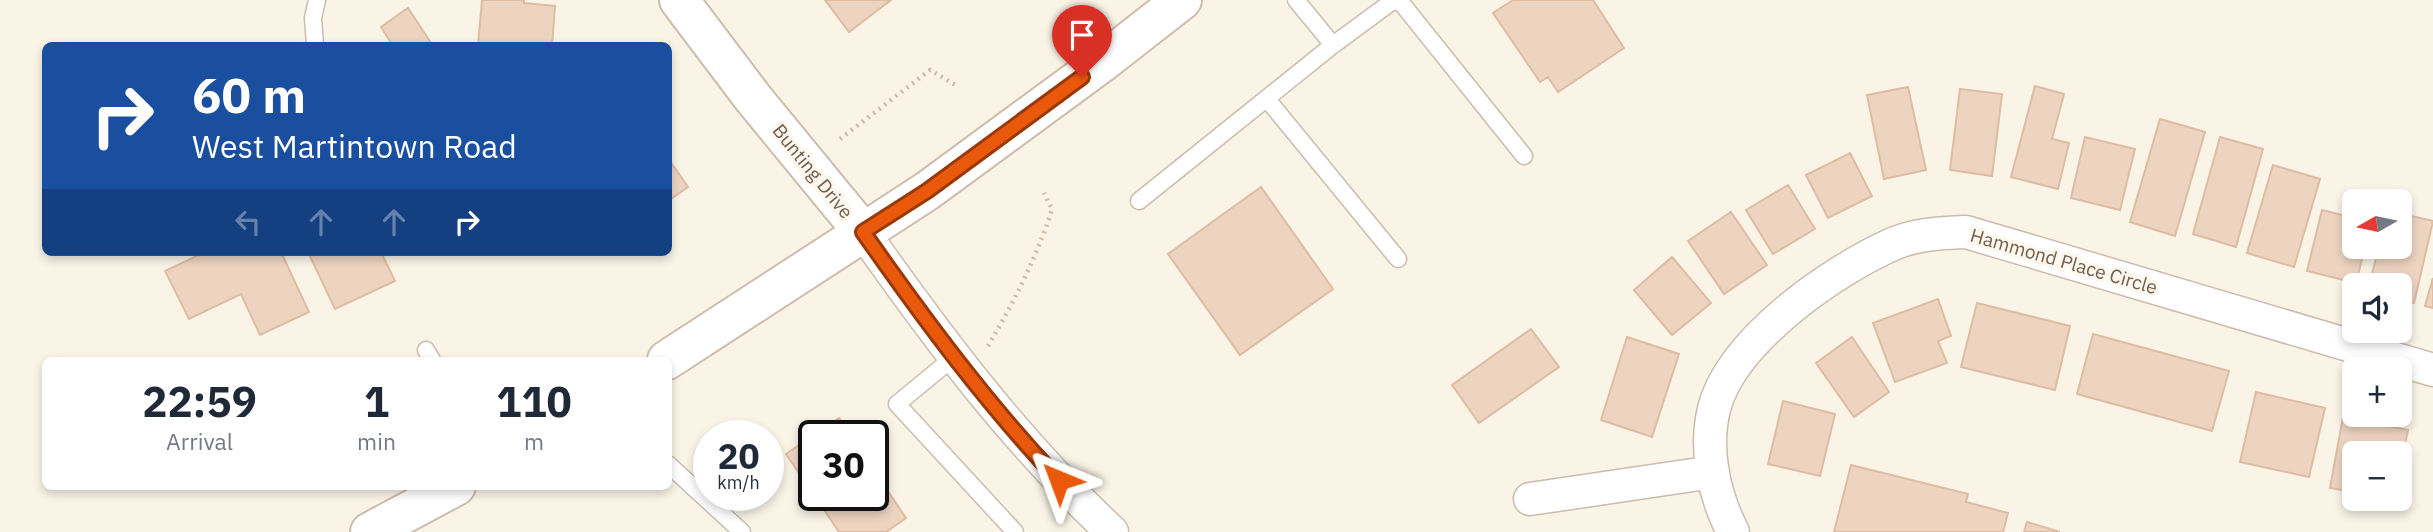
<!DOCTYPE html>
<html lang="en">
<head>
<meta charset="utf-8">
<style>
	body { margin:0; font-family:"IBM Plex Sans",sans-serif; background:#f6f6f7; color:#1f2937; height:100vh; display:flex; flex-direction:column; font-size:26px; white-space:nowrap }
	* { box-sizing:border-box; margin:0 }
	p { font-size:23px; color:#747a83 }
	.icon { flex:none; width:38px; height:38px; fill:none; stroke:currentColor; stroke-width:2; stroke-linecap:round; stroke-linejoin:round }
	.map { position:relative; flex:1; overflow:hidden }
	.details { position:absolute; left:42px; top:357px; width:630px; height:133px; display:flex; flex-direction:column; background:#fff; border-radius:10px; box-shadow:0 4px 10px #0003 }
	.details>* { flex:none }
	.hud { position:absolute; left:42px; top:42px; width:630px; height:214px; border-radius:10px; box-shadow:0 4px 10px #0003; background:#1a4fa0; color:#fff; overflow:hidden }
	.needle { width:46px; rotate:261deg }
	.buttons { position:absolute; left:2342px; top:189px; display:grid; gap:14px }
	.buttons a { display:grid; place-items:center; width:70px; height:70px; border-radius:10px; background:#fff; box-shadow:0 4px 10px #0003; font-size:35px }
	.speed { position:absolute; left:693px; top:420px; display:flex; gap:14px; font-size:35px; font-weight:700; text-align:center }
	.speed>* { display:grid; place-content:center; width:91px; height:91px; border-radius:50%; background:#fff; box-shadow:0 4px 10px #0003; line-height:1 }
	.speed small { font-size:18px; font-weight:400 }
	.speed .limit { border:4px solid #111; border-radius:10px; background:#fff; color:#111 }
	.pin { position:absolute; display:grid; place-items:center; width:60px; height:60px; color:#fff; margin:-72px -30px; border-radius:50% 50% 50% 0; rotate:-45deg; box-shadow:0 0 7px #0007 }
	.pin .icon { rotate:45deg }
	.me { position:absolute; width:77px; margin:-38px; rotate:316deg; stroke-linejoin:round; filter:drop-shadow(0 0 5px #0008) }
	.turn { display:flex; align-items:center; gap:24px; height:147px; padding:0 35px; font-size:32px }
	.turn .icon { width:91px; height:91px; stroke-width:2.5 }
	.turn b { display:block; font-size:49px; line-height:60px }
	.lanes { display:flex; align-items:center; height:66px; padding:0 35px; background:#0003; justify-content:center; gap:35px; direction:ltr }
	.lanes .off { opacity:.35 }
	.eta { display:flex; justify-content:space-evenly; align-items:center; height:119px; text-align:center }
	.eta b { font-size:42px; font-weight:800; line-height:49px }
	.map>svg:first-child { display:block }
	.building { fill:#edd4c1; stroke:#debca3; stroke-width:2 }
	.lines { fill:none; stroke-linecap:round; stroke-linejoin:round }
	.service-casing { stroke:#cbbcae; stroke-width:19 }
	.minor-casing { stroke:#cbbcae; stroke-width:35 }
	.tertiary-casing { stroke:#cbbcae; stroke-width:42 }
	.secondary-casing { stroke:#cebcac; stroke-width:42 }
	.path { stroke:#d2b8a4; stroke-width:4.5; stroke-dasharray:2 5; stroke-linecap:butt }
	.service { stroke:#fff; stroke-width:16 }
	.minor { stroke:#fff; stroke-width:32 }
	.tertiary { stroke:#fff; stroke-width:38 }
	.secondary { stroke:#fff; stroke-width:38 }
	.route-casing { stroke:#983908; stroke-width:18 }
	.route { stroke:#ea580c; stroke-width:12 }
	.labels { text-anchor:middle; stroke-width:7; stroke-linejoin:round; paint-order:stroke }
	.street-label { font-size:19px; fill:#725c4e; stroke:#fdf8ed }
</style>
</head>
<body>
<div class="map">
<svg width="2433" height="532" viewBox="0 0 2433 532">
	<rect width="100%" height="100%" fill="#faf4e7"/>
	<path class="building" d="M482,0H524V3L555,6L552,46L516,43V46H478Z
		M825,0H891L849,32Z
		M1513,0H1593L1624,48L1558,92L1548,77L1540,82L1493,13Z
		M408,8L433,46H393L381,27Z
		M2035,86L2064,94L2052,139L2069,143L2058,189L2011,177Z
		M1908,87L1926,170L1884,179L1867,95Z
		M1960,89L2002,94L1992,176L1950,170Z
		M2160,119L2205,132L2175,236L2130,222Z
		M2085,137L2135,149L2120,210L2071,198Z
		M2220,137L2263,149L2236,247L2193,234Z
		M1850,153L1872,196L1828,218L1806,175Z
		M668,158L688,187L668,201Z
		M2273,165L2320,179L2294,267L2247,253Z
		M1788,185L1815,229L1773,254L1746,210Z
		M1261,187L1333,289L1240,355L1168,254Z
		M2322,210L2354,218V247H2365L2356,283L2307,271Z
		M1731,212L1767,265L1724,294L1688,241Z
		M2399,213L2433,221L2414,303L2399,299V285H2369L2379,247H2399Z
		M205,252H281L309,312L260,335L241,294L189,319L165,271Z
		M308,252H381L395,281L335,309Z
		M1672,257L1711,303L1672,335L1634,290Z
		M2433,278V308L2425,306Z
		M1938,299L1951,336L1938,341L1947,363L1895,382L1873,323Z
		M1977,303L2070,326L2055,390L1961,367Z
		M1531,329L1559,367L1479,423L1452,385Z
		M2093,334L2229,371L2212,431L2077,394Z
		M1627,337L1679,354L1652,437L1601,420Z
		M1852,337L1889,392L1854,417L1816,363Z
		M2256,392L2325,408L2309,477L2240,462Z
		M1783,401L1835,414L1820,476L1768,464Z
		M2343,417L2408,430L2399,473V453H2354V492L2330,488Z
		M839,418L851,436H814V495L786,454Z
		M1851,465L1968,494L1966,502L2008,513L2003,532H1834Z
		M873,469L906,518L886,532H839L814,495H873Z
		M2027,522L2060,532H2024Z"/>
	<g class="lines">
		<defs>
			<path id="service" d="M1296,0L1333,45
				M1399,0L1524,156
				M315,45L313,18L317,0
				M1267,99L1398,259
				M1139,201L1333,45L1390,3L1401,0
				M426,350L432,360
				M954,357L897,404L1015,532
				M668,464L742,532"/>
			<path id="minor" d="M863,232C940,341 1014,440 1112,532
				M1530,499L1713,472
				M1733,532C1714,495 1704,450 1714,409C1731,341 1832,271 1893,244C1916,234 1942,233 1966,232L2433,370"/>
			<path id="tertiary" d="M679,0L753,98L863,232"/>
			<path id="secondary" d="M667,360L927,191L1104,61L1182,0
				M370,532L456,486"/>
		</defs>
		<use href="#service" class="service-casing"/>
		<use href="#minor" class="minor-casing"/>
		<use href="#tertiary" class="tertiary-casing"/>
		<use href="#secondary" class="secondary-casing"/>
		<path class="path" d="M840,139L930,70L959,87
			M988,346C1014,302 1037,257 1052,209L1044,193"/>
		<use href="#service" class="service"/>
		<use href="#minor" class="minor"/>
		<use href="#tertiary" class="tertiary"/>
		<use href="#secondary" class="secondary"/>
	</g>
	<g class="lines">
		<defs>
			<path id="route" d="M1059,480C986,403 924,319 863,232L927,191L1082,77"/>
		</defs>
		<use href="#route" class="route-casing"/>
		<use href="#route" class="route"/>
	</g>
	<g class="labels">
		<g class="street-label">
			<text transform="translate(813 171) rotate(51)" y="7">Bunting Drive</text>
			<text transform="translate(2064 261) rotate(16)" y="7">Hammond Place Circle</text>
		</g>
	</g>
</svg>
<div class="buttons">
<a><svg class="needle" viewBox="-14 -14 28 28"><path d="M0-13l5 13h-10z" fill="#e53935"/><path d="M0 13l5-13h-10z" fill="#747a83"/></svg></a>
<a><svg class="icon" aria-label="sound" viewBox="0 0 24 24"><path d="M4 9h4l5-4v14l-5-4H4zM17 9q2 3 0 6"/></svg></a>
<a>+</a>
<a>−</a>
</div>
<div class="speed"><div>20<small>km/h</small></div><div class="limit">30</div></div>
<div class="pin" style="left:1082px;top:77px;background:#d93025"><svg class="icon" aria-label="arrive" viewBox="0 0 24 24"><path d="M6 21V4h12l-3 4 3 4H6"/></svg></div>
<svg class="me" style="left:1059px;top:480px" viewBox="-20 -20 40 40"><path d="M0-17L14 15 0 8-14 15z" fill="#ea580c" stroke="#fff" stroke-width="4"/></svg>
<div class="hud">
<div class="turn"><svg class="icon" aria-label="right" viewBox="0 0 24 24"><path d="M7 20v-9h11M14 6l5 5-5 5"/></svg><div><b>60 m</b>West Martintown Road</div></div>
<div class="lanes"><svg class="icon off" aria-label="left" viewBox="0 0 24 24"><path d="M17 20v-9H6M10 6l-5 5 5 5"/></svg><svg class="icon off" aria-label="ahead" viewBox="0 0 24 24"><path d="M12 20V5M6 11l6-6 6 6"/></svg><svg class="icon off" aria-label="ahead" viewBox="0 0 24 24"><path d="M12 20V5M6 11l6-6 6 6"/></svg><svg class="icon" aria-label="right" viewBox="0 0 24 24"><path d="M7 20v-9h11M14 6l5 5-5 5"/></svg></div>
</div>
<section class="details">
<div class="eta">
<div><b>22:59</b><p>Arrival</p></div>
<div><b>1</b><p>min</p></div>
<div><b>110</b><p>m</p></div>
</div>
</section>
</div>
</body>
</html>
